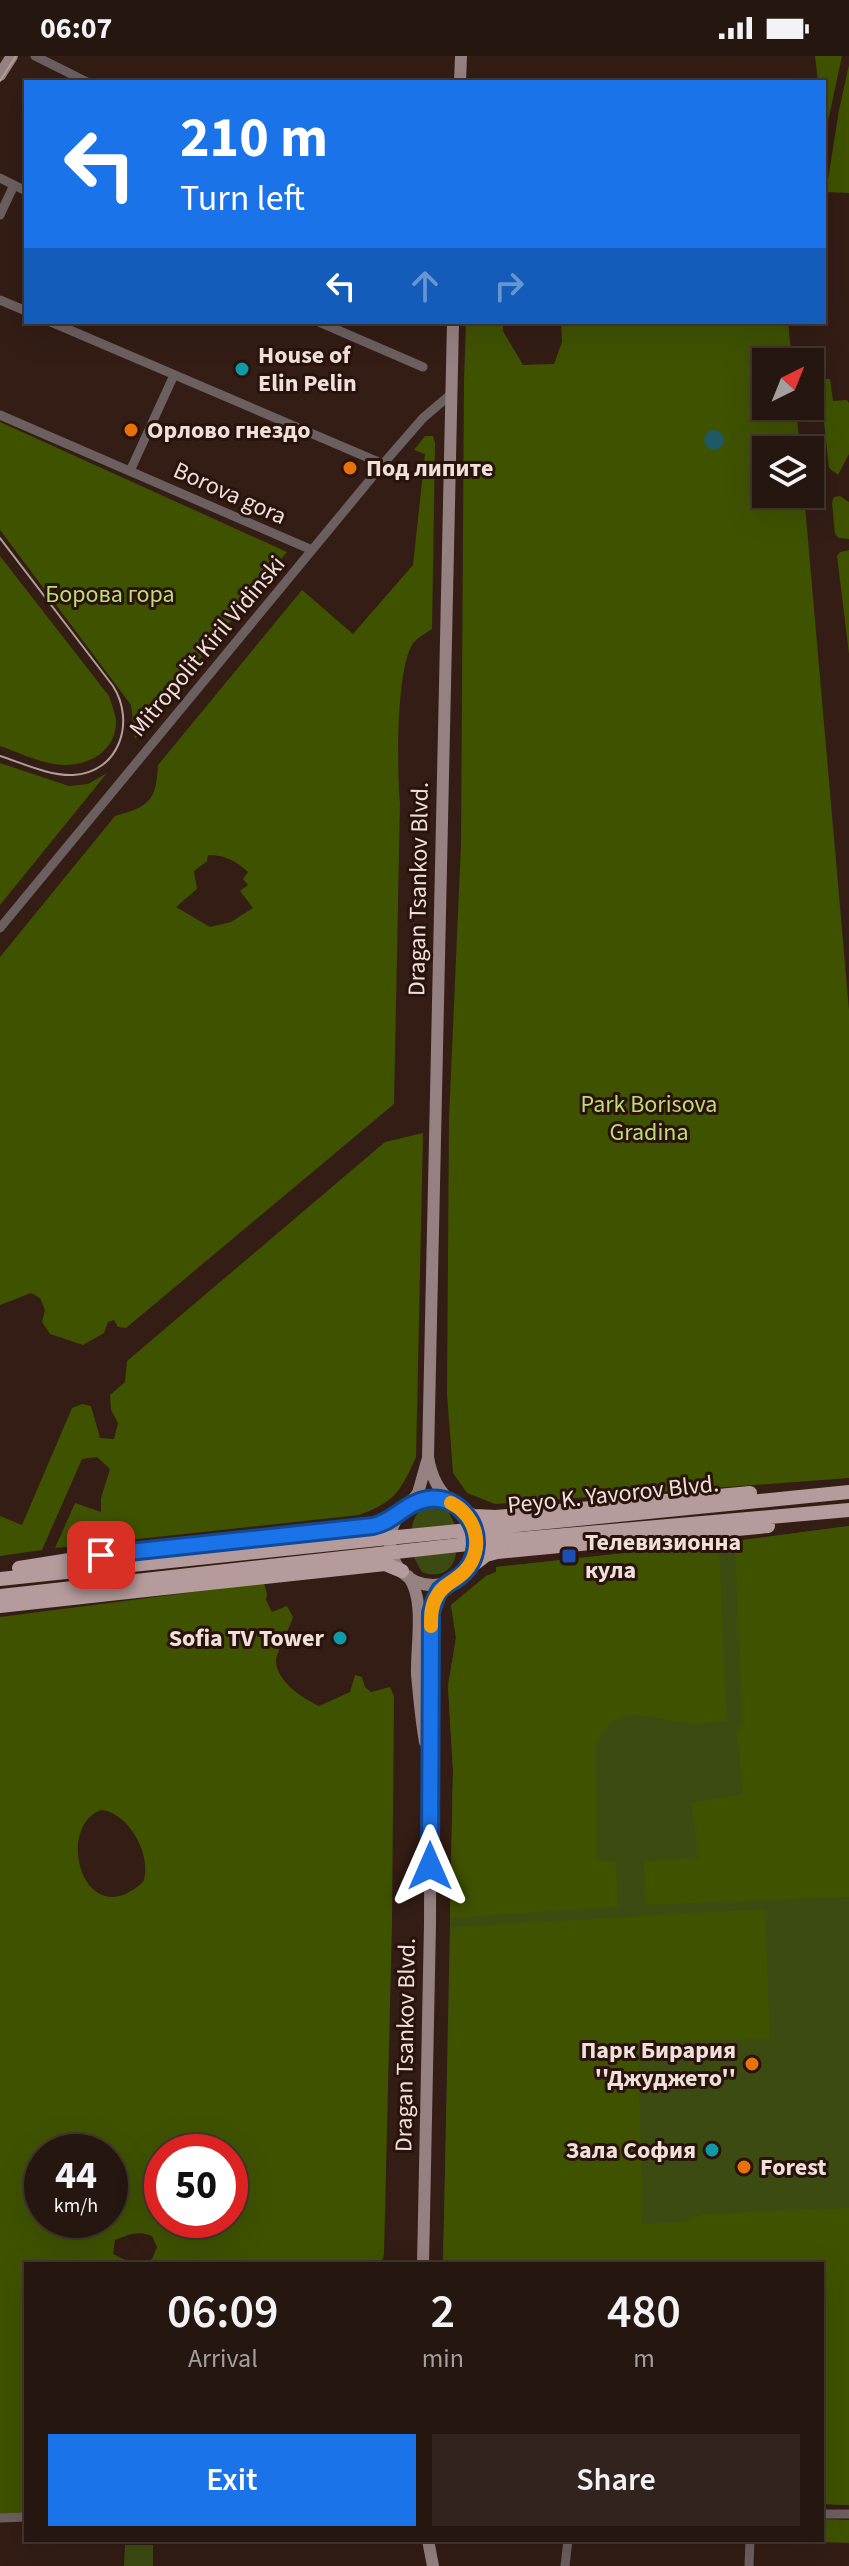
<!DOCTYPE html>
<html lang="en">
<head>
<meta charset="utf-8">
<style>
	body { margin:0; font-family:"Source Sans 3",sans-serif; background:#32231e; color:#f1f3f6; height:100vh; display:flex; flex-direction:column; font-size:30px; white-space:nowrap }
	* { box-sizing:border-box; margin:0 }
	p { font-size:26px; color:#a49f9f }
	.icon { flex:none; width:44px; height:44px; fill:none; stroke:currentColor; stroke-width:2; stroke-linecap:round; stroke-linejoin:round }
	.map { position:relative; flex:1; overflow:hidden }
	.side { position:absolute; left:24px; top:2206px; width:800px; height:280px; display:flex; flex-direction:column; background:#261610; border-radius:0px; box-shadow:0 8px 32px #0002,0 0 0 2px #423530 }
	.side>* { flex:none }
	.hud { position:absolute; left:24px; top:24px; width:802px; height:244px; border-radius:0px; box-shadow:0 8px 32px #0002,0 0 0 2px #423530; background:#1a73e8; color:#fff; overflow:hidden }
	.needle { width:52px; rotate:43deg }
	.controls { position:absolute; left:752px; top:292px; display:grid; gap:16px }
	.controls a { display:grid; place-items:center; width:72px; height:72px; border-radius:0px; background:#261610; box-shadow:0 8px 32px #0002,0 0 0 2px #423530; font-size:40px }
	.speed { position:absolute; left:24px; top:2078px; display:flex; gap:16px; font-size:40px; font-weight:700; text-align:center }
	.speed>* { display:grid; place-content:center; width:104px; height:104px; border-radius:50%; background:#261610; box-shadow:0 8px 32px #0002,0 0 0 2px #423530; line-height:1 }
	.speed small { font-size:20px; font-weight:400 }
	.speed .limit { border:12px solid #d22; background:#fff; color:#111 }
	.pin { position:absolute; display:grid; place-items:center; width:68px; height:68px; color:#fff; margin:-34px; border-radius:16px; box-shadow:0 4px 12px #0006 }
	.me { position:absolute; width:88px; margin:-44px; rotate:0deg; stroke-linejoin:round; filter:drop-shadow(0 0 6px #0008) }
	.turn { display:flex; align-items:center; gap:28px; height:168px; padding:0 24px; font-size:36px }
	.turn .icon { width:104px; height:104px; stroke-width:2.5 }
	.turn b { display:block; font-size:56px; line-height:68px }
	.lanes { display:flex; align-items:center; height:76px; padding:0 24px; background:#0003; justify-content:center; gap:40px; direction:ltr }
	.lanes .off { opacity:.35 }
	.eta { display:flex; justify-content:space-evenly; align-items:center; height:136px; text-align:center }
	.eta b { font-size:48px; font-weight:600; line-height:56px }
	.cta { display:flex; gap:16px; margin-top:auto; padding:16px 24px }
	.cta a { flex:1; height:92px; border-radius:0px; background:#1a73e8; color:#fff; font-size:32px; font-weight:600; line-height:92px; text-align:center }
	.cta a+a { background:#32231e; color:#f1f3f6 }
	.status { display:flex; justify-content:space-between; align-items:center; height:56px; padding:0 40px; background:#261610; direction:ltr }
	.status svg { height:22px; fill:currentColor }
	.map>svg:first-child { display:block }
	.green { fill:#3c4b12 }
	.forest { fill:#3f5200; fill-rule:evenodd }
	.water { fill:#1f5963 }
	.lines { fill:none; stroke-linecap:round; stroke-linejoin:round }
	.street { stroke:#6c5f60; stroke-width:9 }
	.secondary { stroke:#968182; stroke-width:12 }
	.primary { stroke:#b69b9c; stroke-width:14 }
	.tram { stroke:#b19e98; stroke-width:2 }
	.route-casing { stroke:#114b97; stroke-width:20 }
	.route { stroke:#1a73e8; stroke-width:14 }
	.slow { stroke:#f59e0b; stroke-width:14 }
	.culture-dot { fill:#0f9aa8; stroke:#29130c; stroke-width:3 }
	.food-dot { fill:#e8710a; stroke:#29130c; stroke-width:3 }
	.transit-dot { fill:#1a4fb4; stroke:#29130c; stroke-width:3 }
	.labels { text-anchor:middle; stroke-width:6; stroke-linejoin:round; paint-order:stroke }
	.poi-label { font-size:24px; font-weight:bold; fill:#f0e0da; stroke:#29130c; text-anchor:start }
	.street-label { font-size:24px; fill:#f0e0da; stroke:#29130c }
	.park-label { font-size:24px; fill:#bcdc78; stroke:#29130c }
</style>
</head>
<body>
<div class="status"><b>06:07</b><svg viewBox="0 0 49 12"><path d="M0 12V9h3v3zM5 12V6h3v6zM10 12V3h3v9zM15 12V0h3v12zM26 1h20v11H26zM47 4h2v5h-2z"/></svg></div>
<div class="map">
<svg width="849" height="2510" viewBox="0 0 849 2510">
	<rect width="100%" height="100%" fill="#331d15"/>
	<path class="green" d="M430,1449H438L447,1452L455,1469L412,1473C413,1460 419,1454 430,1449Z
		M849,1470V2449L822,2448V2208H443L453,1714L448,1630L456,1582L451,1549L486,1520L496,1516V1511L735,1485Z
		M456,1496C455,1515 438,1523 422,1516L413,1500Z
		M125,2489H153V2510H124Z"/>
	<path class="forest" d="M815,0H842L824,84V26H818Z
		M849,9V137L826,136L839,54Z
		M466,266H503V275L523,309L554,308L562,286L561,266H788L792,306H766V350H796L800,394H766V438H804L849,954V1422L495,1448L467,1437L453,1417L447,1338L449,1063L461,788L464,324Z
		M825,323H830L833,345L847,344L849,347V398L838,419L829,412L820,329Z
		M0,366L287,496L135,683L131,649L0,474Z
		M425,380H433L435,387L432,573C425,578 416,582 412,589C396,615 397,715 400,747L394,1048L126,1272L118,1271L114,1264L108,1266L104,1277L83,1289L50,1278L42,1266L45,1254L40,1242L31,1237L0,1249V901L115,760C150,750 156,745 158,709L302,534L353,578L413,509L425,398L414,394ZM208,799C225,799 236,805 248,816L243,823L248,829L240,835L253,852L231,866L210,871L176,851L197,833L194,815L207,805Z
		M840,440L849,446V483L839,482L835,478L832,446L834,441Z
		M849,494V598L837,500L840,496Z
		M0,500L109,640C111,647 115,656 116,664C117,698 83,713 54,708C36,705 17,696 0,690Z
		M0,707L69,730L88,728L107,717L0,849Z
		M423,1077L416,1401C400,1436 396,1445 359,1459L55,1492L75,1447L101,1456V1442L110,1413L97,1401L82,1403L42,1494L0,1500V1460L22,1469L72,1352L82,1348L91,1350L100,1382L114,1383L118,1367L111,1354L110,1339L125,1326L127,1305L385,1086Z
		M849,1470V1841L645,1849L644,1805L699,1802L691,1747L743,1738L737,1677L742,1666L735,1485Z
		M719,1487L727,1665C716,1666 705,1668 695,1668C654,1666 617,1639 596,1691L597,1804L616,1805L618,1851L450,1862L453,1714L448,1630L456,1582L451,1549L486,1520L496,1516V1511Z
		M264,1527L267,1538L266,1544L272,1556L287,1550L293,1561C290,1571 277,1596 276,1604C276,1625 302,1642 319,1650L350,1636L355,1619L362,1621L365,1631L371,1636L390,1631L394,1640L392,1867L384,2198L381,2208H142L152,2203L157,2191L152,2180C139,2174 127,2179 115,2184L113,2198L134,2208H26V2457L0,2459V1561ZM101,1754C129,1756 153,1801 143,1826C84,1880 54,1771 101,1754ZM42,2096H110V2164H42ZM162,2096H230V2164H162Z
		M765,1853L770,1983L637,1986L643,2136L642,2168L683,2166L701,2158L849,2152V2449L822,2448V2208H443L451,1871Z
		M822,2463L849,2464V2487L756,2484H822Z"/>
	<path class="water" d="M704 384a10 10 0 1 1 20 0a10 10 0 1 1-20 0Z"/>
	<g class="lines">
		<path class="street" d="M35,0L87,26
			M0,122L26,135
			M0,159L14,129
			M0,244L26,255
			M51,266L383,408
			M319,266L423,311
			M0,359L312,494
			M130,415L174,319
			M0,872L383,408L423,362L450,339
			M822,2458H849
			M0,2462L26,2461
			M565,2510L568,2484
			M749,2510L750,2484"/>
		<path class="secondary" d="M0,19L12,0
			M460,26L461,0
			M453,266L428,1401C431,1420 438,1436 454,1448
			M390 1486a43 43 0 1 1 86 0a43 43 0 1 1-86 0Z
			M408,1450L418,1437L427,1405
			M408,1520C426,1543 416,1589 417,1618C419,1641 421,1663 425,1686
			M423,2208L430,1868L431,1557L437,1540L452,1524
			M428,2484L433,2510"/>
		<path class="primary" d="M463,1455L474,1460L496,1461L750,1437
			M19,1512L101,1499L344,1474L381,1468L400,1457
			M464,1516L486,1499L497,1496L768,1470
			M0,1523L388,1482L849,1436
			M0,1540L486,1486L849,1454
			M0,1550L385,1508L402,1515"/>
		<path class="tram" d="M0,25L16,0
			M0,482L113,630C136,666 119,717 73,719C49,720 22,707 0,700"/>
	</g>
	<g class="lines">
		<defs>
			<path id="route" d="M101,1499L373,1470C394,1466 406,1446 428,1443C443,1441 457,1447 466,1459C481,1477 479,1505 460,1520C454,1525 446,1528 440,1534C435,1541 433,1549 431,1557L430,1810"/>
		</defs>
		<use href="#route" class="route-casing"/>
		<use href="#route" class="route"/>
		<path class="slow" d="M431,1570C431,1560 431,1549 437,1540C443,1528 456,1525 465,1515C485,1493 477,1460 451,1447"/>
	</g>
	<g class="culture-dot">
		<circle cx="242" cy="313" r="8"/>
		<circle cx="340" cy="1582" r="8"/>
		<circle cx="712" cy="2094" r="8"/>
	</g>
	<g class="food-dot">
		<circle cx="131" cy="374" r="8"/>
		<circle cx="350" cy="412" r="8"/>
		<circle cx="752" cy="2008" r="8"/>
		<circle cx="744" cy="2111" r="8"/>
	</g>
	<rect class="transit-dot" x="561" y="1492" width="16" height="16" rx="4"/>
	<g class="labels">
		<g class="poi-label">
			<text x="258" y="307">House of<tspan x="258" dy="28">Elin Pelin</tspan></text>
			<text x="147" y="382">Орлово гнездо</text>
			<text x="366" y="420">Под липите</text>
			<text x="585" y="1494">Телевизионна<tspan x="585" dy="28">кула</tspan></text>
			<text x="324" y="1590" text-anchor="end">Sofia TV Tower</text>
			<text x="736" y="2002" text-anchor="end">Парк Бирария<tspan x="736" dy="28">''Джуджето''</tspan></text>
			<text x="696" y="2102" text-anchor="end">Зала София</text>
			<text x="760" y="2119">Forest</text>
		</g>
		<g class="street-label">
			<text transform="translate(230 437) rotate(24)" y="8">Borova gora</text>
			<text transform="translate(207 590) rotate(-50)" y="8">Mitropolit Kiril Vidinski</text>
			<text transform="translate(418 833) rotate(-89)" y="8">Dragan Tsankov Blvd.</text>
			<text transform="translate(613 1438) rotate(-6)" y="8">Peyo K. Yavorov Blvd.</text>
			<text transform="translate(405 1989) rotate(-89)" y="8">Dragan Tsankov Blvd.</text>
		</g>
		<g class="park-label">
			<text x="110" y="546">Борова гора</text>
			<text x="649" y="1056">Park Borisova<tspan x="649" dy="28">Gradina</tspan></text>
		</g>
	</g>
</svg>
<div class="controls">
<a><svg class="needle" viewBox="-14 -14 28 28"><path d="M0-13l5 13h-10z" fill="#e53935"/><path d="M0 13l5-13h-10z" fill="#a49f9f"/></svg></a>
<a><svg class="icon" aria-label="layers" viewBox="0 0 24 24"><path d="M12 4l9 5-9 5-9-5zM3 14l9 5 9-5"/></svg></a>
</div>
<div class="speed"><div>44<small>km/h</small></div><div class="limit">50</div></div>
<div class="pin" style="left:101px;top:1499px;background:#d93025"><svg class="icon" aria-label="arrive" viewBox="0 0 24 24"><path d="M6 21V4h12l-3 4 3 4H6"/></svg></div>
<svg class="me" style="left:430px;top:1810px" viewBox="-20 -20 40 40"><path d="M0-17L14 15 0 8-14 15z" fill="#1a73e8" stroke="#fff" stroke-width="4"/></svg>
<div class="hud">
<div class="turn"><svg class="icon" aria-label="left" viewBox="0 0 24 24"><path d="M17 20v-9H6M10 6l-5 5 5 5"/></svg><div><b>210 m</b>Turn left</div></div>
<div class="lanes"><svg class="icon" aria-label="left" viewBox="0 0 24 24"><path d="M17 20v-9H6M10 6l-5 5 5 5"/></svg><svg class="icon off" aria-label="ahead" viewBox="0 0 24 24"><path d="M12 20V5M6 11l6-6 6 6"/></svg><svg class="icon off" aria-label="right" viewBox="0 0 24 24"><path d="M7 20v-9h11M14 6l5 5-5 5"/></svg></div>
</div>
<section class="side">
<div class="eta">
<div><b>06:09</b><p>Arrival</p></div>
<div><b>2</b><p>min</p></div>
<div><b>480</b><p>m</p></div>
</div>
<div class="cta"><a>Exit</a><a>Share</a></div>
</section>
</div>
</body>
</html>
